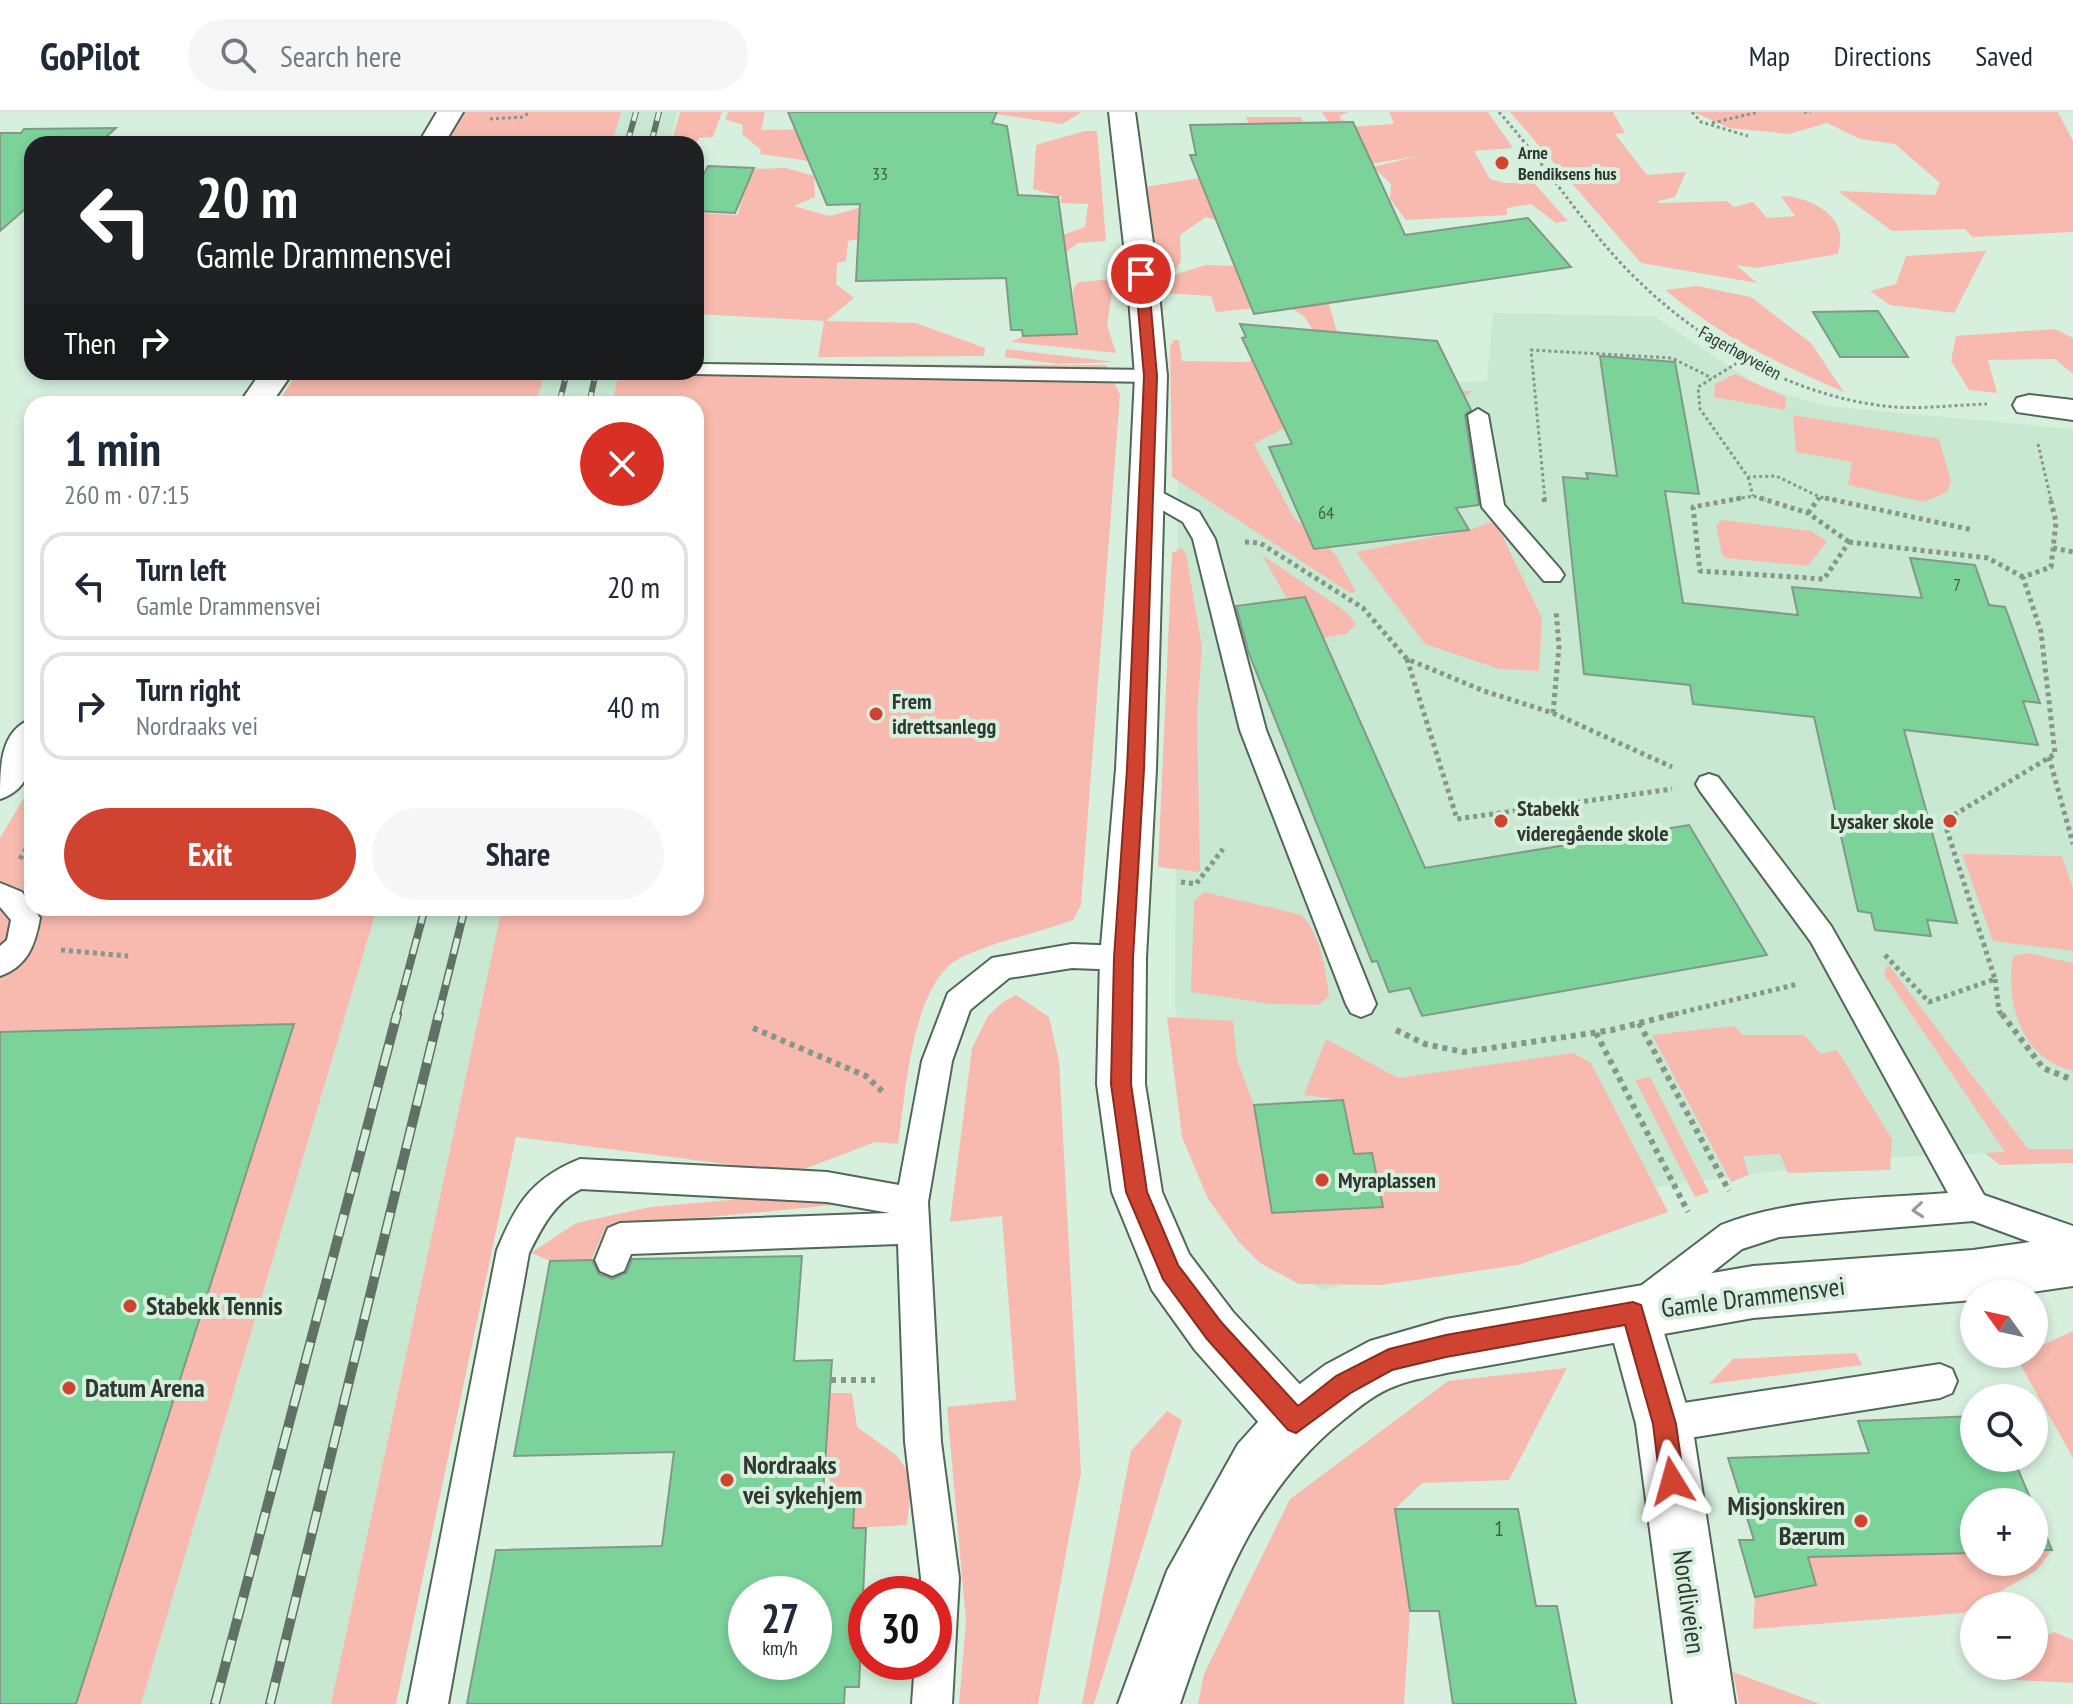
<!DOCTYPE html>
<html lang="en">
<head>
<meta charset="utf-8">
<style>
	body { margin:0; font-family:"PT Sans Narrow",sans-serif; background:#f6f6f7; color:#1f2937; height:100vh; display:flex; flex-direction:column; font-size:30px; white-space:nowrap }
	* { box-sizing:border-box; margin:0 }
	p { font-size:26px; color:#747a83 }
	.icon { flex:none; width:44px; height:44px; fill:none; stroke:currentColor; stroke-width:2; stroke-linecap:round; stroke-linejoin:round }
	.map { position:relative; flex:1; overflow:hidden }
	.drawer { position:absolute; left:24px; top:284px; width:680px; height:520px; display:flex; flex-direction:column; background:#fff; border-radius:24px; box-shadow:0 4px 12px #0003 }
	.drawer>* { flex:none }
	.hud { position:absolute; left:24px; top:24px; width:680px; height:244px; border-radius:24px; box-shadow:0 4px 12px #0003; background:#202124; color:#fff; overflow:hidden }
	.needle { width:52px; rotate:303deg }
	.controls { position:absolute; left:1960px; top:1168px; display:grid; gap:16px }
	.controls a { display:grid; place-items:center; width:88px; height:88px; border-radius:50%; background:#fff; box-shadow:0 4px 12px #0003; font-size:40px }
	.speed { position:absolute; left:728px; top:1464px; display:flex; gap:16px; font-size:40px; font-weight:700; text-align:center }
	.speed>* { display:grid; place-content:center; width:104px; height:104px; border-radius:50%; background:#fff; box-shadow:0 4px 12px #0003; line-height:1 }
	.speed small { font-size:20px; font-weight:400 }
	.speed .limit { border:12px solid #d22; background:#fff; color:#111 }
	.pin { position:absolute; display:grid; place-items:center; width:68px; height:68px; color:#fff; margin:-34px; border:4px solid #fff; border-radius:50%; box-shadow:0 2px 8px #0007 }
	.me { position:absolute; width:88px; margin:-44px; rotate:352deg; stroke-linejoin:round; filter:drop-shadow(0 0 6px #0008) }
	.turn { display:flex; align-items:center; gap:28px; height:168px; padding:0 40px; font-size:36px }
	.turn .icon { width:104px; height:104px; stroke-width:2.5 }
	.turn b { display:block; font-size:56px; line-height:68px }
	.then { display:flex; align-items:center; height:76px; padding:0 40px; background:#0003; gap:16px; font-size:30px }
	.round { display:grid; place-items:center; flex:none; width:84px; height:84px; border-radius:42px; background:#f6f6f7 }
	.headline { display:flex; align-items:center; justify-content:space-between; height:136px; padding:0 40px }
	h1 { font-size:48px; font-weight:700; line-height:60px }
	.button { display:flex; gap:16px; margin-top:auto; padding:16px 40px }
	.button a { flex:1; height:92px; border-radius:48px; background:#cf4330; color:#fff; font-size:32px; font-weight:700; line-height:92px; text-align:center }
	.button a+a { background:#f6f6f7; color:#1f2937 }
	ul { padding:0; list-style:none }
	li { display:flex; align-items:center; gap:24px; height:108px; margin:0 16px 12px; padding:0 24px; border:4px solid #e0e1e3; border-radius:24px }
	li div { flex:1 }
	li b { display:block; font-size:30px }
	li em { font-style:normal }
	header { display:flex; align-items:center; gap:48px; box-sizing:border-box; height:112px; padding:0 40px; background:#fff; border-bottom:2px solid #e0e1e3 }
	header strong { font-size:38px }
	nav { display:flex; gap:44px; margin-inline-start:auto; font-size:28px }
	.search { width:560px; height:72px; background:#f6f6f7; display:flex; align-items:center; gap:20px; box-sizing:border-box; padding:0 28px; border-radius:44px; color:#747a83; font-size:30px }
	.map>svg:first-child { display:block }
	.built { fill:#c8e8d1 }
	.green { fill:#f8baae }
	.building { fill:#7cd39a; stroke:#829989; stroke-width:2; fill-rule:evenodd }
	.lines { fill:none; stroke-linecap:round; stroke-linejoin:round }
	.lane-casing { stroke:#516757; stroke-width:4 }
	.street-casing { stroke:#516757; stroke-width:4 }
	.secondary-casing { stroke:#516757; stroke-width:4 }
	.path-far2 { stroke:#85968a; stroke-width:3; stroke-dasharray:3 3; stroke-linecap:butt }
	.path-far1 { stroke:#85968a; stroke-width:5; stroke-dasharray:4 4; stroke-linecap:butt }
	.path { stroke:#85968a; stroke-width:6; stroke-dasharray:5 5; stroke-linecap:butt }
	.lane { fill:#fff; fill-rule:evenodd }
	.street { fill:#fff; fill-rule:evenodd }
	.secondary { fill:#fff; fill-rule:evenodd }
	.rail-far2-casing { stroke:#627167; stroke-width:6 }
	.rail-far1-casing { stroke:#627167; stroke-width:8 }
	.rail-casing { stroke:#627167; stroke-width:10 }
	.rail-far2 { stroke:#d7f0de; stroke-width:4; stroke-dasharray:12; stroke-linecap:butt }
	.rail-far1 { stroke:#d7f0de; stroke-width:5; stroke-dasharray:16; stroke-linecap:butt }
	.rail { stroke:#d7f0de; stroke-width:7; stroke-dasharray:22; stroke-linecap:butt }
	.oneway { stroke:#979c98 }
	.route { fill:#cf4330; stroke:#872c1f; stroke-width:2 }
	.poi-dot { fill:#cf4330; stroke:#d7f0de; stroke-width:3 }
	.labels { text-anchor:middle; stroke-width:8; stroke-linejoin:round; paint-order:stroke }
	.far-poi-label { font-size:18px; font-weight:bold; fill:#2f3932; stroke:#d7f0de; text-anchor:start }
	.number-label { font-size:18px; fill:#42604c }
	.far-street-label { font-size:18px; fill:#2f3932; stroke:#d7f0de }
	.poi-label { font-size:22px; font-weight:bold; fill:#2f3932; stroke:#d7f0de; text-anchor:start }
	.near-number-label { font-size:22px; fill:#42604c }
	.near-street-label { font-size:26px; fill:#2f3932; stroke:#d7f0de }
	.near-poi-label { font-size:26px; font-weight:bold; fill:#2f3932; stroke:#d7f0de; text-anchor:start }
</style>
</head>
<body>
<header>
<strong>GoPilot</strong>
<div class="search"><svg class="icon" aria-label="search" viewBox="0 0 24 24"><circle cx="10" cy="10" r="6"/><path d="M15 15l6 6"/></svg>Search here</div>
<nav><a>Map</a><a>Directions</a><a>Saved</a></nav>
</header>
<div class="map">
<svg width="2073" height="1592" viewBox="0 0 2073 1592">
	<rect width="100%" height="100%" fill="#d7f0de"/>
	<path class="built" d="M621,0H677L670,32H612Z
		M1493,201L1654,204L1759,274L1826,294L2073,317V1037L1869,1047L1632,1078L1322,1179L1221,1096L1175,894L1178,284L1487,269Z
		M545,260H619L612,292H536Z
		M377,796H502L331,1592H141Z"/>
	<path class="green" d="M464,0H621L612,32H445Z
		M680,0H722L713,25L699,26L696,32H671Z
		M728,0H765L761,18L808,17L822,51L760,42L761,38L742,22L743,13L725,7Z
		M997,0H1082L1062,12L996,2Z
		M1322,0H1348L1339,4L1347,15L1394,12L1389,0H1488L1513,36L1474,39L1490,67L1505,71H1534L1568,109L1556,111L1531,92L1507,96V103L1406,108L1390,87L1391,72L1373,55L1418,44L1352,55L1346,36Z
		M1510,0H1613L1625,21L1615,22L1647,63L1686,60L1675,85L1658,89L1659,91L1727,89L1734,95L1753,90L1767,106L1795,104L1781,84C1803,84 1836,97 1840,122C1841,128 1839,136 1838,142L1756,156L1736,153L1757,171L1641,151Z
		M1694,0H2058L2073,29V120L1972,125L1965,117L1892,119L1838,79L1935,83L1940,71L1895,32L1860,27L1827,11L1789,22L1729,16Z
		M1246,5H1301L1317,39L1235,114L1206,105L1180,123L1181,149L1171,164L1206,153L1319,157L1354,279H1472L1455,294L1284,316L1254,332L1294,406L1335,442L1356,480L1350,481L1172,365L1170,234L1174,228H1179L1182,249L1249,250L1253,244L1322,232L1304,204L1286,193L1216,200L1211,184L1162,181L1170,165L1159,153L1145,75L1248,58L1253,24Z
		M1085,19H1097L1106,129L1078,131L1058,146L1037,122H1066L1085,115L1088,92L1060,91L1062,85L1033,77L1036,33Z
		M786,56L814,64L815,85L794,94L829,104L863,95L858,127L848,129L846,149L837,151L836,172L854,186L826,209L916,211L985,236L984,244L818,245L824,209L696,202V101L738,103L750,57Z
		M1986,139L1954,201L1890,193L1870,179L1896,172L1906,144Z
		M1114,167L1107,213L1116,241L1011,230L1023,224L1077,222L1073,178L1078,170Z
		M1697,174L1751,185L1811,231L1844,280C1775,250 1723,226 1665,178Z
		M2055,217L2073,226V262L2055,247L1988,248L1997,281L1969,278L1951,249L1956,224Z
		M1006,237L1115,250L1059,252L1005,245Z
		M696,252L1106,253L1120,283L1081,793L1073,808C1037,821 997,829 962,845C911,869 906,982 898,1032L875,1030L794,1061L516,1025L396,1592H331L502,796H696V292H612L619,260H696Z
		M298,260H545L536,292H277Z
		M1735,262L1786,285L1785,298L1714,285L1715,272Z
		M1793,303L1939,327L1951,369L1947,380L1924,390L1848,373L1852,350L1796,340Z
		M1723,408L1811,419L1827,429L1808,454L1726,446L1722,443L1716,413Z
		M1495,409L1542,506L1539,559L1499,557L1425,532L1356,440L1469,418Z
		M1181,436L1186,442L1202,535L1197,602L1200,760L1158,755L1172,441Z
		M1262,443L1346,500L1356,512L1346,522L1323,526L1305,485L1287,487Z
		M32,673V796H377L141,1592H0V726Z
		M1962,742L2062,744L2073,776V839L1993,829Z
		M1204,780L1302,803C1322,827 1325,854 1329,884L1319,893L1271,892L1191,880L1194,789Z
		M2028,841L2073,851V959C2022,947 2005,892 2013,844Z
		M1888,852L2028,1037H2073V1051L2000,1053L1985,1041L2005,1040L1884,862Z
		M1016,883L1049,905L1059,949L1081,1361L1038,1592H959L966,1509L947,1295L1016,1288L1002,1104L950,1110L972,936L988,904L1003,890Z
		M1167,905L1233,909L1237,948L1254,993L1272,1101L1383,1095L1373,1041L1354,1042L1343,988L1304,983L1326,927L1398,966L1573,941L1591,951L1668,1100L1518,1153L1381,1173L1299,1172L1260,1151L1239,1130L1208,1087L1182,1025Z
		M1734,914L1743,923H1804L1821,942L1837,938L1892,1027L1890,1058L1788,1061L1780,1042L1743,1044L1749,1063L1731,1070L1652,923Z
		M1650,965L1709,1080L1695,1085L1635,968Z
		M763,1085L844,1092L606,1115L591,1148L550,1149L531,1141L576,1111L651,1095Z
		M2073,1219V1346L2016,1245L2034,1242V1237Z
		M1856,1241L1862,1253L1709,1272L1733,1247Z
		M1567,1256L1509,1368L1422,1371L1395,1397L1410,1499L1404,1592H1198L1204,1562L1290,1387L1448,1269Z
		M830,1281H852L857,1315L897,1344L912,1365L907,1413L853,1416L855,1380H834L825,1355Z
		M1167,1299L1182,1308L1094,1592H1082L1131,1339Z
		M2034,1438H2052L2037,1458L1963,1501L1753,1517L1755,1485L1816,1473L1808,1445L1974,1440V1450H2034Z
		M2054,1520L2073,1528V1571L1999,1567L1976,1555L2034,1554V1530Z
		M1733,1560L1820,1592H1739Z"/>
	<path class="building" d="M788,0H997L992,11L1007,14L1018,83L1058,85L1077,222L1023,224L1022,218H1011L1006,166L856,169L860,92L827,93Z
		M1353,10L1405,123L1528,106L1571,155L1254,202L1190,43H1196L1190,13Z
		M116,16L98,32H32V91L0,119V21H21L24,17Z
		M708,54L754,56L735,101L696,99V77Z
		M1878,199L1908,245H1840L1813,200Z
		M1240,212L1437,229L1471,298L1465,303L1479,393L1456,396L1469,418L1314,437L1269,335L1292,332L1242,226L1246,225Z
		M1600,244L1675,250L1699,382L1665,379L1683,491L1798,503L1792,475L1922,486L1910,446L1975,453L1989,493L2005,495L2040,591L2023,589L2038,633L1904,618L1957,811L1927,808L1931,824L1875,818L1871,801L1858,799L1814,605L1693,592L1690,573L1584,562L1563,365L1588,367L1586,361L1617,364Z
		M1305,485L1425,756L1689,713L1767,843L1422,904L1410,876L1389,880L1377,849L1372,850L1248,539L1236,494Z
		M294,912L76,1592H0V920Z
		M1343,988L1354,1042L1372,1041L1383,1095L1272,1101L1254,993Z
		M802,1144L794,1249L832,1248L823,1381L855,1379L853,1416H866L859,1575H845L844,1592H467L496,1438L662,1434L674,1340L514,1344L550,1149L592,1148L599,1162L613,1167L627,1160L632,1147ZM746,1482H814V1550H746Z
		M1974,1304V1346H2013L2032,1390H1974V1441L1808,1445L1816,1473L1755,1485L1739,1428H1754L1728,1346L1869,1341L1858,1309Z
		M2034,1395L2052,1438H2034Z
		M1395,1397H1518L1536,1494H1557L1576,1592H1453L1439,1499H1410Z"/>
	<g class="lines">
		<defs>
			<path id="lane" d="M701,252L1151,258L1161,264L1151,270L694,262L696,253Z
				M1478,297L1488,303L1504,393L1560,457L1564,463L1560,469H1544L1482,395L1468,303Z
				M1146,372L1199,400L1215,427L1266,618L1376,892L1371,901L1361,905L1351,901L1346,892L1240,618L1193,427L1183,410L1138,384L1135,379L1138,374Z
				M1709,662L1718,665L1831,814L1984,1083L2073,1114V1146L1973,1109L1779,1125L1742,1137L1658,1203L1646,1208L1634,1203L1629,1191L1634,1179L1721,1113C1793,1085 1873,1087 1948,1081L1811,830L1700,679L1696,672L1700,665Z
				M0,771L22,780L40,806C35,833 28,854 0,864V834L7,828L11,808L0,795Z
				M1072,832L1123,834L1133,837L1137,846L1133,855L1123,858L1072,856L1009,866L970,898L952,949L928,1090L941,1330L959,1466L952,1592H912L915,1550H934V1482H920L921,1466L905,1330L898,1132L631,1142L624,1159L612,1164L600,1159L595,1148L608,1116L620,1111L890,1101L827,1090L581,1077C554,1091 542,1115 529,1141L448,1592H408L497,1138C516,1092 532,1066 580,1047L827,1060L899,1073L922,949L948,881L992,846Z
				M1940,1252L1952,1257L1957,1269L1952,1281L1940,1286L1664,1330L1651,1325L1646,1312L1651,1299L1664,1294Z"/>
			<path id="street" d="M437,0H463L444,32H418Z
				M1109,0H1135L1157,160L1167,264L1156,657L1146,846L1145,972L1162,1080L1189,1142L1233,1200L1316,1290L1324,1310L1316,1330L1296,1338L1276,1330L1195,1238L1152,1178L1112,1080L1097,972L1100,846L1116,657L1135,264L1127,160Z
				M261,260H293L271,292H239Z
				M2029,283L2073,288V308L2017,300L2013,293L2017,286Z
				M32,607C32,639 37,675 0,687C0,655 0,618 32,607Z
				M1633,1175L1652,1182L1692,1312L1735,1592H1673L1636,1312L1606,1201L1614,1182Z"/>
			<path id="secondary" d="M2073,1124V1174L2018,1182H1974L1973,1188L1753,1206L1446,1261C1430,1265 1413,1267 1398,1273C1377,1280 1359,1295 1342,1309C1253,1380 1215,1488 1180,1592H1118L1167,1459L1238,1332L1276,1290L1325,1253L1370,1229L1446,1207L1753,1154L1973,1138Z"/>
		</defs>
		<use href="#lane" class="lane-casing"/>
		<use href="#street" class="street-casing"/>
		<use href="#secondary" class="secondary-casing"/>
		<path class="path-far2" d="M1499,0C1538,44 1570,93 1609,138C1678,217 1778,281 1884,294C1918,298 1953,293 1987,292
			M1692,0L1701,10L1748,24
			M1804,0H1811
			M490,7L523,5L530,0
			M1712,11L1758,0
			M1747,245L1698,275L1700,297L1748,365L1776,364L1820,385L1835,388
			M2038,332L2051,388
			M1748,365L1753,384
			M1545,388L1531,238L1672,246L1712,266
			M1730,388L1753,384L1766,388
			M1818,388L1820,385"/>
		<path class="path-far1" d="M1544,386L1545,393
			M1741,386L1693,395L1700,459L1824,467L1849,430
			M1760,386L1808,401L1849,430
			M1825,386L1973,418
			M1808,401L1819,386
			M1245,430L1260,431L1363,496L1407,547L1484,579L1553,601L1672,655
			M1849,430L1988,446L2023,465
			M2053,436L2073,440
			M1407,547L1457,707L1672,677
			M1553,601L1559,535L1556,498
			M2049,645L2073,732
			M20,747L32,727
			M1181,770L1196,772L1223,737
			M61,838L128,844
			M1885,843L1929,890L1995,867L1944,709L2055,642L2041,520L2023,465L2051,455L2056,410L2050,386
			M1995,867L1999,899L2003,904
			M1667,904L1798,872"/>
		<path class="path" d="M2002,902L2043,956L2073,968
			M1639,911L1729,1079
			M753,916L866,964L884,981
			M1396,918L1425,932L1464,940L1612,918L1675,902
			M1596,921L1688,1100
			M831,1268H875"/>
		<use href="#lane" class="lane"/>
		<use href="#street" class="street"/>
		<use href="#secondary" class="secondary"/>
		<defs>
			<path id="rail-far2" d="M627,32L636,0
				M651,32L659,0
				M559,292L567,260
				M589,292L596,260"/>
			<path id="rail-far1" d="M396,904L425,796
				M438,904L465,796"/>
			<path id="rail" d="M215,1592L397,902
				M270,1592L439,902"/>
		</defs>
		<use href="#rail-far2" class="rail-far2-casing"/>
		<use href="#rail-far1" class="rail-far1-casing"/>
		<use href="#rail" class="rail-casing"/>
		<use href="#rail-far2" class="rail-far2"/>
		<use href="#rail-far1" class="rail-far1"/>
		<use href="#rail" class="rail"/>
	</g>
	<defs><path id="oneway-chevron" d="M-2-3.5L2.5 0L-2 3.5" fill="none" stroke-width="1.6" stroke-linecap="round" stroke-linejoin="round" transform="scale(2)"/></defs>
	<use class="oneway" href="#oneway-chevron" transform="translate(1918 1098) rotate(175)"/>
	<path class="route" d="M1141,159L1148,162L1157,264L1144,657L1133,846L1131,972L1147,1080L1178,1153L1222,1211L1298,1294L1336,1264L1389,1237L1446,1223L1633,1190L1641,1193L1676,1312L1684,1369L1681,1378L1672,1381L1664,1378L1660,1369L1653,1312L1625,1213L1446,1245L1392,1258L1352,1280L1296,1321L1288,1318L1207,1227L1163,1167L1126,1080L1111,972L1114,846L1127,657L1144,264L1135,162Z"/>
	<g class="poi-dot">
		<circle cx="1502" cy="51" r="8"/>
		<circle cx="876" cy="602" r="8"/>
		<circle cx="1501" cy="709" r="8"/>
		<circle cx="1950" cy="709" r="8"/>
		<circle cx="1322" cy="1068" r="8"/>
		<circle cx="130" cy="1194" r="8"/>
		<circle cx="69" cy="1276" r="8"/>
		<circle cx="727" cy="1368" r="8"/>
		<circle cx="1861" cy="1409" r="8"/>
	</g>
	<g class="labels">
		<g class="far-poi-label">
			<text x="1518" y="47">Arne<tspan x="1518" dy="21">Bendiksens hus</tspan></text>
		</g>
		<g class="number-label">
			<text x="880" y="68">33</text>
			<text x="1326" y="407">64</text>
			<text x="1957" y="479">7</text>
		</g>
		<g class="far-street-label">
			<text transform="translate(1740 241) rotate(29)" y="6">Fagerhøyveien</text>
		</g>
		<g class="poi-label">
			<text x="892" y="597">Frem<tspan x="892" dy="25">idrettsanlegg</tspan></text>
			<text x="1517" y="704">Stabekk<tspan x="1517" dy="25">videregående skole</tspan></text>
			<text x="1934" y="717" text-anchor="end">Lysaker skole</text>
			<text x="1338" y="1076">Myraplassen</text>
		</g>
		<g class="near-number-label">
			<text x="1499" y="1424">1</text>
		</g>
		<g class="near-street-label">
			<text transform="translate(1753 1185) rotate(-7)" y="9">Gamle Drammensvei</text>
			<text transform="translate(1689 1490) rotate(82)" y="9">Nordliveien</text>
		</g>
		<g class="near-poi-label">
			<text x="146" y="1203">Stabekk Tennis</text>
			<text x="85" y="1285">Datum Arena</text>
			<text x="743" y="1362">Nordraaks<tspan x="743" dy="30">vei sykehjem</tspan></text>
			<text x="1845" y="1403" text-anchor="end">Misjonskiren<tspan x="1845" dy="30">Bærum</tspan></text>
		</g>
	</g>
</svg>
<div class="controls">
<a><svg class="needle" viewBox="-14 -14 28 28"><path d="M0-13l5 13h-10z" fill="#e53935"/><path d="M0 13l5-13h-10z" fill="#747a83"/></svg></a>
<a><svg class="icon" aria-label="search" viewBox="0 0 24 24"><circle cx="10" cy="10" r="6"/><path d="M15 15l6 6"/></svg></a>
<a>+</a>
<a>−</a>
</div>
<div class="speed"><div>27<small>km/h</small></div><div class="limit">30</div></div>
<div class="pin" style="left:1141px;top:162px;background:#d93025"><svg class="icon" aria-label="arrive" viewBox="0 0 24 24"><path d="M6 21V4h12l-3 4 3 4H6"/></svg></div>
<svg class="me" style="left:1672px;top:1369px" viewBox="-20 -20 40 40"><path d="M0-17L14 15 0 8-14 15z" fill="#cf4330" stroke="#fff" stroke-width="4"/></svg>
<div class="hud">
<div class="turn"><svg class="icon" aria-label="left" viewBox="0 0 24 24"><path d="M17 20v-9H6M10 6l-5 5 5 5"/></svg><div><b>20 m</b>Gamle Drammensvei</div></div>
<div class="then">Then<svg class="icon" aria-label="right" viewBox="0 0 24 24"><path d="M7 20v-9h11M14 6l5 5-5 5"/></svg></div>
</div>
<section class="drawer">
<div class="headline"><div><h1>1 min</h1><p>260 m · 07:15</p></div><a class="round" style="background:#d93025;color:#fff"><svg class="icon" aria-label="close" viewBox="0 0 24 24"><path d="M6 6l12 12M18 6L6 18"/></svg></a></div>
<ul>
<li><svg class="icon" aria-label="left" viewBox="0 0 24 24"><path d="M17 20v-9H6M10 6l-5 5 5 5"/></svg><div><b>Turn left</b><p>Gamle Drammensvei</p></div><em>20 m</em></li>
<li><svg class="icon" aria-label="right" viewBox="0 0 24 24"><path d="M7 20v-9h11M14 6l5 5-5 5"/></svg><div><b>Turn right</b><p>Nordraaks vei</p></div><em>40 m</em></li>
</ul>
<div class="button"><a>Exit</a><a>Share</a></div>
</section>
</div>
</body>
</html>
